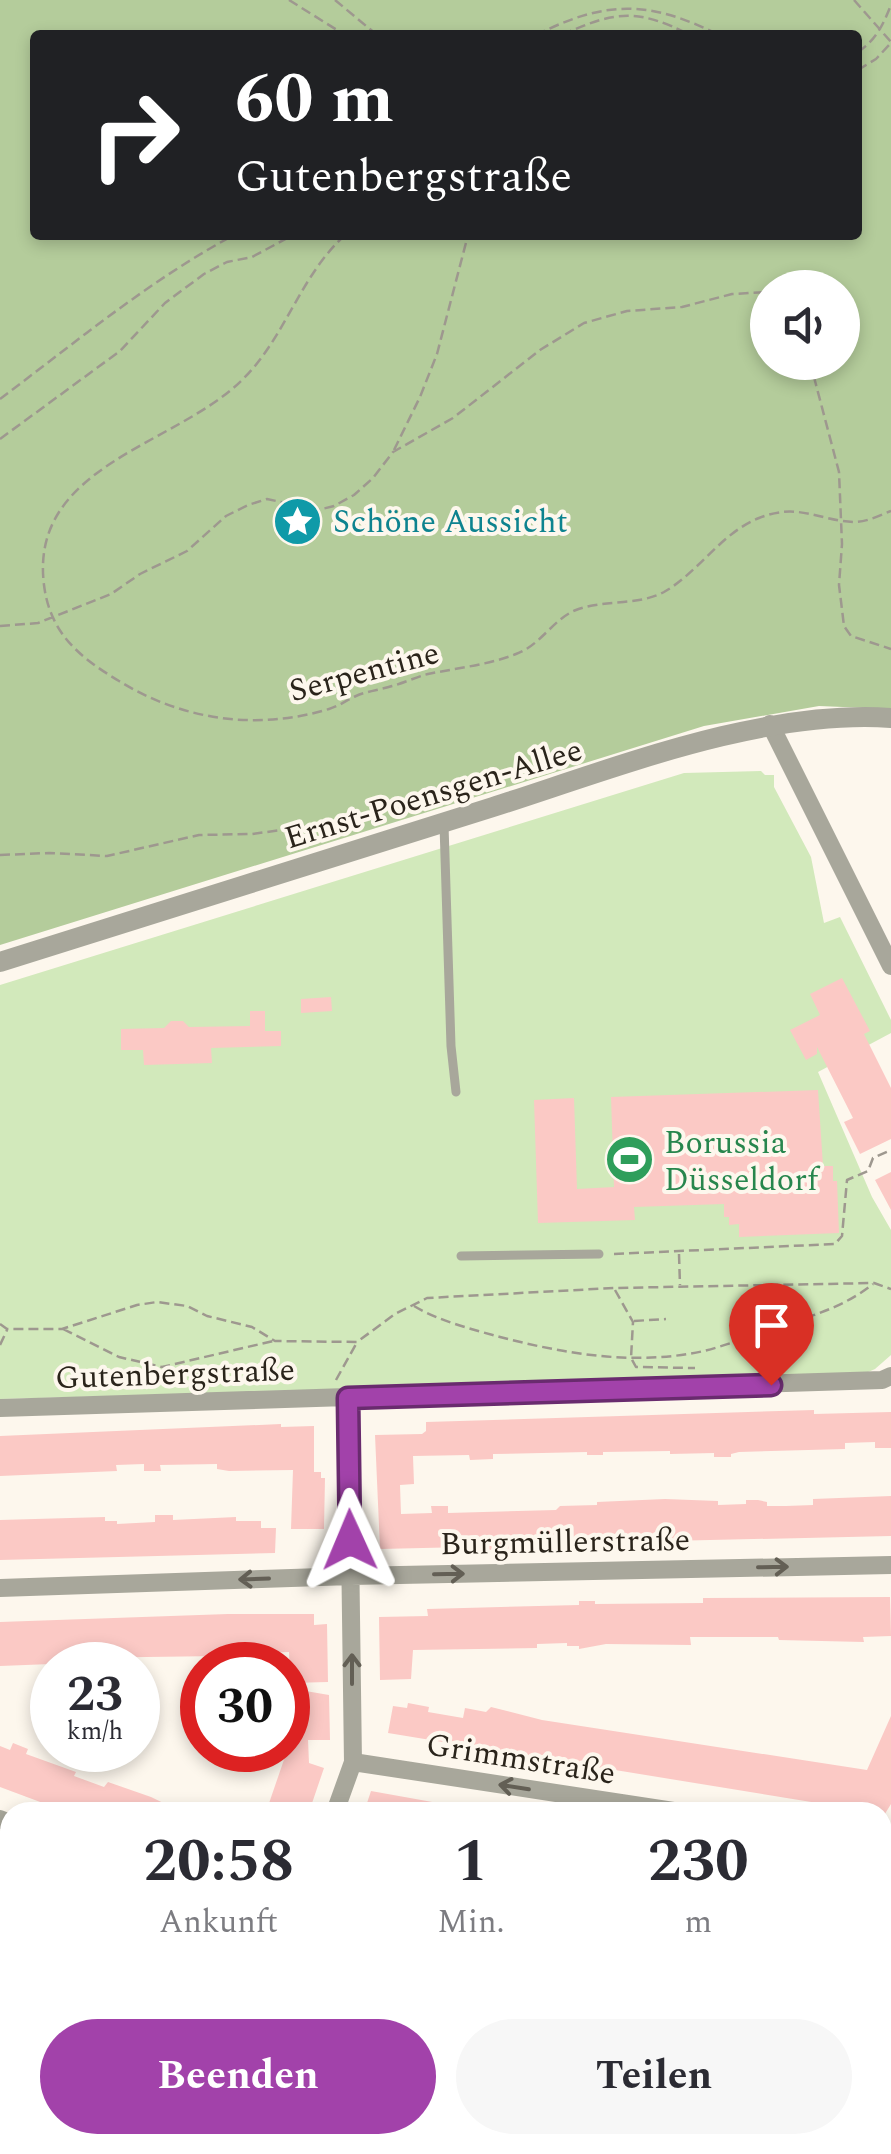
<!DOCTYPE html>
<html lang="de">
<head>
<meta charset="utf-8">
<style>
	body { margin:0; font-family:Spectral,serif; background:#f7f7f7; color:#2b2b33; height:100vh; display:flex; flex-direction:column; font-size:38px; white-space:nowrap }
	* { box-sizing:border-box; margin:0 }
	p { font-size:32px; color:#7c7c81 }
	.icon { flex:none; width:55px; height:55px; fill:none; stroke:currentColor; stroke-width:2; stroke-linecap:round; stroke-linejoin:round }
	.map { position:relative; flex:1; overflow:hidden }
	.sheet { position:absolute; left:0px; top:1802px; width:892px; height:352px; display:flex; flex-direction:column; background:#fff; border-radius:30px 30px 0 0; box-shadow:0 5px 15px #0003 }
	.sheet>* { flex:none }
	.guide { position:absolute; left:30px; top:30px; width:832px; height:210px; border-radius:10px; box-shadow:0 5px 15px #0003; background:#202124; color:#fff; overflow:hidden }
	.fabs { position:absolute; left:750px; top:270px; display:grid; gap:20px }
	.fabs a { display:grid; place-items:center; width:110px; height:110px; border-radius:50%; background:#fff; box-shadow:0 5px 15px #0003; font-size:50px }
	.speed { position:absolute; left:30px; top:1642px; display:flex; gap:20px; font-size:50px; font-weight:700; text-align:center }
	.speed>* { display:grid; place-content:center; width:130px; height:130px; border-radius:50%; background:#fff; box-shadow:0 5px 15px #0003; line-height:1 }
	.speed small { font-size:25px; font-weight:400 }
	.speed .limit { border:15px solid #d22; background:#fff; color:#111 }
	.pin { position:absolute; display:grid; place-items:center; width:85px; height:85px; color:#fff; margin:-102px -42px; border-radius:50% 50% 50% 0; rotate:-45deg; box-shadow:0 0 10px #0007 }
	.pin .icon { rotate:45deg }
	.me { position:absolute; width:110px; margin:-55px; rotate:359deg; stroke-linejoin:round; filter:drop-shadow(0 0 8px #0008) }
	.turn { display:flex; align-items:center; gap:35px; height:210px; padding:0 40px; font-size:45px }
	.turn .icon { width:130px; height:130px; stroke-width:2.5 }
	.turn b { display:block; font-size:70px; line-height:85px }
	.eta { display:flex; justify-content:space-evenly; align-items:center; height:170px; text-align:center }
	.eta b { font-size:60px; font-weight:700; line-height:70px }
	.action { display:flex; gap:20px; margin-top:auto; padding:20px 40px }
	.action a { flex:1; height:115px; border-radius:60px; background:#a242aa; color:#fff; font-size:40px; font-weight:700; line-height:115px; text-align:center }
	.action a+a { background:#f7f7f7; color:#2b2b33 }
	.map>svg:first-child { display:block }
	.green { fill:#d2e9bb }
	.forest { fill:#b4cc9b; fill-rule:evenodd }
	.building { fill:#fbc9c5 }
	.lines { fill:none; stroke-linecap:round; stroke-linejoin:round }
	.path { stroke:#9e988f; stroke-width:2.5; stroke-dasharray:10 5; stroke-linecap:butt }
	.service { stroke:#a8a79b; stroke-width:9 }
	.minor { stroke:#a8a79b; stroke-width:18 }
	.tertiary { stroke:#a8a79b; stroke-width:20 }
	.secondary { stroke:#81806f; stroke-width:22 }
	.primary { stroke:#666550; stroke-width:28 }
	.tram { stroke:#7f796f; stroke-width:2.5 }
	.oneway { stroke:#635f55 }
	.route-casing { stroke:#692b6e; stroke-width:25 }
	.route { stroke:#a242aa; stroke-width:18 }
	.labels { text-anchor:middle; stroke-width:8; stroke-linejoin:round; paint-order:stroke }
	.culture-label { font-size:32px; fill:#0d838f; stroke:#fdf7ed; text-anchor:start }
	.street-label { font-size:32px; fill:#2a241b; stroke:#fdf7ed }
	.leisure-label { font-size:32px; fill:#27864d; stroke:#fdf7ed; text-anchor:start }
</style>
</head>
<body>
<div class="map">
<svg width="891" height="2154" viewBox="0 0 891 2154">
	<rect width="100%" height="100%" fill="#fdf7ed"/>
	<path class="green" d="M761,771L765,775H774V787L811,857L824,923L840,917L891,1020V1033L818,1072L872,1197L891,1230V1355L875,1369L859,1376L0,1399V985L684,773Z
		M168,2145H277L303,2154H193Z"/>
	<path class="forest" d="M0,0H891V709L819,706L704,726L0,945ZM35,35H858V235H35ZM768,288H842V362H768Z"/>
	<path class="building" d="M842,978L870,1031L864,1034L891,1088V1139L860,1154L844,1122L853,1118L817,1047V1054L806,1060L790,1030L820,1015L810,994Z
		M331,997L332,1011L301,1013V999Z
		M250,1011H265V1031H281V1046L211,1048L212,1063L144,1065L143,1050H121V1029L164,1028L171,1021H183L189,1027L250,1026Z
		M818,1090L823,1166H833V1181H837L839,1233L739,1237V1224L729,1225V1217H724V1204L634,1207L635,1220L538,1223L534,1100L574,1098L577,1189L614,1187L611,1097Z
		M891,1172V1210L875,1180Z
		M814,1410V1414L891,1412V1448H875V1442L845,1443V1449L739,1452L731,1454V1457H714V1453L670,1454V1451L603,1452V1455H587V1452L493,1454V1459L470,1460L469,1455L413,1456L414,1484L400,1485L401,1514L432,1513L431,1506H448V1513L556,1510L560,1506L597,1505V1502L665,1499L718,1501V1505L746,1504V1500H758L767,1502V1506H786L813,1505V1499L891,1496V1536L580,1543V1546L544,1547L509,1545V1549L466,1551V1547L380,1549L375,1435L422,1434L426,1431V1422Z
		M281,1424V1427L314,1426V1472H321V1478H325L324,1529H291L293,1470L229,1471L217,1469V1464L160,1465L161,1471H144V1464L116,1465L117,1471L0,1476V1436Z
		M155,1515H173V1520L236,1517V1521H261V1528H276L275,1553L0,1560V1520L105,1517V1521H117V1524L155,1522Z
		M890,1597L891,1636L863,1637L864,1642L779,1640L778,1637H690L691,1645L606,1644L579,1649V1646H567V1643L537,1644V1648L413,1650L411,1679L380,1680L379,1617L428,1616L427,1609L579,1605V1601H595V1604L703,1603V1598Z
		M228,1614H314V1625L327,1624L328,1682L290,1683L289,1652L263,1653V1658L237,1659H220V1656L74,1658V1661L51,1662V1664L0,1666V1622Z
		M288,1688L329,1695L330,1740H308L309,1763L324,1768L309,1812H266L288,1748H290Z
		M408,1703L429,1707L428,1712L463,1718L465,1708L486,1712L491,1707L542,1720L867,1770L891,1716V1804L883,1817L882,1812H865L843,1803L842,1807L388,1733L393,1706L407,1708Z
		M13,1743L28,1749L26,1754L76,1772L74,1776L104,1787L108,1782L151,1797L182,1812H67L0,1787V1746L10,1750Z
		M371,1791L449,1805L448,1812H364Z"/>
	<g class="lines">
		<path class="path" d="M289,0L345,35
			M335,0L377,35
			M854,0L891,42
			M536,35C606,0 649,0 719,35
			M562,35C614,11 638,8 690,35
			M858,52C876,40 883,25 891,5
			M858,70L876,59L890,44
			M345,235C299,277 285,339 241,381C174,446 29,466 44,585C50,633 79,657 119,681C182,720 257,731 329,709C339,706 347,700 356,696C367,691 380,690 392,686C404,683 416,677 428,674C457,668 488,665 516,654C541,645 553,619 576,610C605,599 638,606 664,592C699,572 721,533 759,518C799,502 819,521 855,522C867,522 880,515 891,511
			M810,362L839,472L842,544L839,585L844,626L851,636L891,649
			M0,399C76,342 150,280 234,235
			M0,439L120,351L165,303L204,274L227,262L252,257L293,235
			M394,450L420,397L437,354L468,235
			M0,626L38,623L111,594L140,574L187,551L226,516L248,505L267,499L318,510L334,506L354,495L373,478L393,452L453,418L540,350L584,323L627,311L682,307L732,294L768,292
			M0,855L49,853L107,856L199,835L252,834L371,818L374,825
			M614,1254L835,1244L842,1236L847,1180L868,1171L873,1158L891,1150
			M679,1254L680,1285
			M615,1290L633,1322L631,1358L636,1367L695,1368
			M414,1306C439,1321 471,1329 500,1337C566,1354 635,1366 704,1351C728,1345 753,1335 777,1327C812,1316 844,1307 873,1284
			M634,1321L666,1319
			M0,1324L7,1329H62L137,1305L157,1302L187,1306L207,1316L252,1327L275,1341L357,1342L395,1314L427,1298L614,1288L874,1283L891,1289
			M63,1329L119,1357L162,1367L273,1341
			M0,1345L7,1330
			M163,1367L212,1383
			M336,1380L356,1344"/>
		<path class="service" d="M444,825L451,1046L456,1092
			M461,1256L599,1254"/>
		<path class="minor" d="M770,724L891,966
			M0,1408L882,1380L891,1376
			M0,1588L351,1576L891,1565
			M353,1762L680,1812
			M335,1812L353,1762L348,1397
			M0,1819L10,1823
			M882,1844L891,1845
			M882,2137L891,2141"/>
		<path class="tertiary" d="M0,962C164,910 329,859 493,807C615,768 763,709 891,718"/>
		<path class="secondary" d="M0,2038L10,2042
			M0,2094L10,2097
			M145,2145L171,2154
			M308,2145L333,2154"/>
		<path class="primary" d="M882,1910L891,1892
			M769,2154L773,2145"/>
		<path class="tram" d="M0,2073L10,2077
			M205,2145L231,2154
			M233,2145L259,2154"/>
	</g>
	<defs><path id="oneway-shaft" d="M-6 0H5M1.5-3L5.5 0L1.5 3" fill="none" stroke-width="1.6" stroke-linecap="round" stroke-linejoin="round" transform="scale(2.5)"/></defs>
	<g class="oneway">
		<use href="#oneway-shaft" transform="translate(773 1567) rotate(-1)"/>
		<use href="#oneway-shaft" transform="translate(449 1574) rotate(-1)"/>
		<use href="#oneway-shaft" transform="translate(254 1579) rotate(178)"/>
		<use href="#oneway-shaft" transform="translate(352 1669) rotate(-90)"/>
		<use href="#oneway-shaft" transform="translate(514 1787) rotate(-171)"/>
	</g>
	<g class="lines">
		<defs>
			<path id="route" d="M350,1540L348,1398L771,1385"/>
		</defs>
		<use href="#route" class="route-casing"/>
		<use href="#route" class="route"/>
	</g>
	<defs>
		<symbol id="sight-disc" viewBox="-11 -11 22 22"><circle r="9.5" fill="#0f9aa8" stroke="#fdf7ed"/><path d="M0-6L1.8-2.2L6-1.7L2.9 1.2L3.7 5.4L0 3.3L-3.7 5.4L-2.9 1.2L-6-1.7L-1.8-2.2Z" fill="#fff"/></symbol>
		<symbol id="stadium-disc" viewBox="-11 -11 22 22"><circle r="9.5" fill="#2e9e5b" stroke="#fdf7ed"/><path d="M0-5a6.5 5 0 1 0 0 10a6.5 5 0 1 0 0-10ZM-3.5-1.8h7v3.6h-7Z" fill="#fff"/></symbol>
	</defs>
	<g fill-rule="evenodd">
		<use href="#sight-disc" x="270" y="494" width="55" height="55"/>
		<use href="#stadium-disc" x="602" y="1132" width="55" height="55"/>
	</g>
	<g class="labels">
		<g class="culture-label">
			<text x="333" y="532">Schöne Aussicht</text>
		</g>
		<g class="street-label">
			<text transform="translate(364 671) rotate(-15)" y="11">Serpentine</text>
			<text transform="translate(433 793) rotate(-17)" y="11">Ernst-Poensgen-Allee</text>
			<text transform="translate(175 1373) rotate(-2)" y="11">Gutenbergstraße</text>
			<text transform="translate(565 1541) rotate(-1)" y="11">Burgmüllerstraße</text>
			<text transform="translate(521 1758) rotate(9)" y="11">Grimmstraße</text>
		</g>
		<g class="leisure-label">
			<text x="664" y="1153">Borussia<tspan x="664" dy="37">Düsseldorf</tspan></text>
		</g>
	</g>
</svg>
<div class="fabs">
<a><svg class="icon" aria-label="sound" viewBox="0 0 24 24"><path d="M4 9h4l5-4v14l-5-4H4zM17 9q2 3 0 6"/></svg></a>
</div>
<div class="speed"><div>23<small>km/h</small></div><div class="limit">30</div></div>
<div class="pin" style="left:771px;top:1385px;background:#d93025"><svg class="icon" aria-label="arrive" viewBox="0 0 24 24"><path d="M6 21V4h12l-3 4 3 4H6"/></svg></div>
<svg class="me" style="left:350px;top:1540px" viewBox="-20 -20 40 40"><path d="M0-17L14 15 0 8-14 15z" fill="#a242aa" stroke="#fff" stroke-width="4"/></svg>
<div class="guide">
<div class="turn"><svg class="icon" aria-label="right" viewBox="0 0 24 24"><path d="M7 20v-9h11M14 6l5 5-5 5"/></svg><div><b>60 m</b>Gutenbergstraße</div></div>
</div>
<section class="sheet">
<div class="eta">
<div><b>20:58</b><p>Ankunft</p></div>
<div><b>1</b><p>Min.</p></div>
<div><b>230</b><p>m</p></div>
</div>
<div class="action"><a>Beenden</a><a>Teilen</a></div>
</section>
</div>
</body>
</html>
